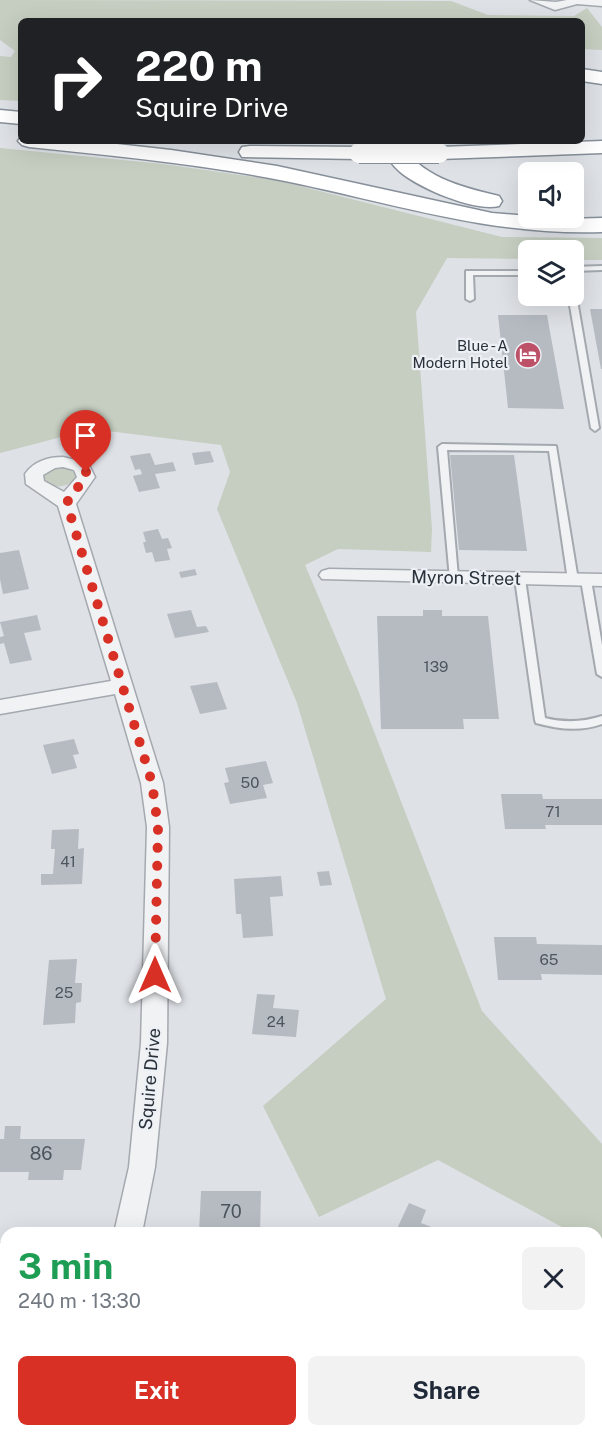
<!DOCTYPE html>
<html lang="en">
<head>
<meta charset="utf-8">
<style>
	body { margin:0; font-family:"Public Sans",sans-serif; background:#f2f2f3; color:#1f2937; height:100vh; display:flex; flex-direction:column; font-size:22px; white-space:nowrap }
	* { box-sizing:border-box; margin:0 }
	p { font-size:20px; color:#747a83 }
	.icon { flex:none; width:33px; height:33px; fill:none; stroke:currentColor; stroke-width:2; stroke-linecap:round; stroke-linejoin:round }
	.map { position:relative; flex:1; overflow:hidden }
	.sheet { position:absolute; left:0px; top:1227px; width:603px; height:210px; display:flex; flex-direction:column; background:#fff; border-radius:18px 18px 0 0; box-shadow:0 6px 24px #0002 }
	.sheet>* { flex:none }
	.top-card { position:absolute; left:18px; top:18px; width:567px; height:126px; border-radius:9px; box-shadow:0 6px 24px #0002; background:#202124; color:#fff; overflow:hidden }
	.fabs { position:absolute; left:518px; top:162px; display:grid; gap:12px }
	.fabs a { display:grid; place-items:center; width:66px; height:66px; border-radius:9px; background:#fff; box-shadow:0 6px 24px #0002; font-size:30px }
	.pin { position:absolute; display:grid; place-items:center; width:51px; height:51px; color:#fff; margin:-62px -26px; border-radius:50% 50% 50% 0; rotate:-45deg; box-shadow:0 0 6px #0007 }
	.pin .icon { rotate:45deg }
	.me { position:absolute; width:66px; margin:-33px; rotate:0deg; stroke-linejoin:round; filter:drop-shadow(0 0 4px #0008) }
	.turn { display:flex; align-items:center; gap:21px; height:126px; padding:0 18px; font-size:27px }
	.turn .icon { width:78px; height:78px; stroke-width:2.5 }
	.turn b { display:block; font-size:42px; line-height:51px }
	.round { display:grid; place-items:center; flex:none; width:63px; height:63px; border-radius:9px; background:#f2f2f3 }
	.overview { display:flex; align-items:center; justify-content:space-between; height:102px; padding:0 18px }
	h1 { font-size:36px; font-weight:700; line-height:45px; color:#1e9e55 }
	.button { display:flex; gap:12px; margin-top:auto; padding:12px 18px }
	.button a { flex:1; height:69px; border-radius:9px; background:#d93025; color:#fff; font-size:24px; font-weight:700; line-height:69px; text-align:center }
	.button a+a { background:#f2f2f3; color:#1f2937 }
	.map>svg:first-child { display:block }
	.green { fill:#c5cec0 }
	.building { fill:#b6bbc2 }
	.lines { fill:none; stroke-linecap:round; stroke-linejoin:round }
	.lane-casing { stroke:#a4a9af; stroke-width:4 }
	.street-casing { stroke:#a4a9af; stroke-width:3 }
	.highway-casing { stroke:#87909a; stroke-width:3 }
	.lane { fill:#f0f2f4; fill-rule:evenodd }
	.street { fill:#f0f2f4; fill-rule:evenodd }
	.highway { fill:#fff; fill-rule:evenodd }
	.highway-bridge-casing { stroke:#87909a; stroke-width:22; stroke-linecap:butt }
	.highway-bridge { stroke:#fff; stroke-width:20 }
	.route { stroke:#d93025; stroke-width:10; stroke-dasharray:0 18 }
	.labels { text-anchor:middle; stroke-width:4.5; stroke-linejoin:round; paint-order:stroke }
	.far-poi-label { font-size:15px; fill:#29313a; stroke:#edf0f4; text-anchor:end }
	.number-label { font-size:15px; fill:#4c545c }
	.street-label { font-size:18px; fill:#29313a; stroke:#edf0f4 }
	.near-number-label { font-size:18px; fill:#4c545c }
</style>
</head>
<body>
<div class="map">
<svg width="602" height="1437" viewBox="0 0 602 1437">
	<rect width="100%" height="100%" fill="#dee1e6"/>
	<path class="green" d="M0,0L451,1L488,15L574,16L587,8L602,27V50L582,49V21H21V101L0,100V56L11,57L15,51L0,40Z
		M0,148L163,164L276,180L502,237L602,238V260H573V250H528V259L447,258L416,312L432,529L431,552L338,549L305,565L358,690L482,1011L602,1144V1249L597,1246V1233H573L438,1160L319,1217L263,1106L386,999L297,703L217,509L230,472L221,445L92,429L0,453Z
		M60,467L69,469L76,474L74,480C64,489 53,488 43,481L44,474Z"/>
	<path class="building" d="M590,309H602V369H601Z
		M498,315H547L564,409L508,408Z
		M210,451L214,462L195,465L192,453Z
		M150,453L155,465L173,462L176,471L155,474L160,488L139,492L133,476L142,474L140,469L135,470L130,456Z
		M450,455H514L527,551L459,550Z
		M158,529L162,539L168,538L172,548L167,549L170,560L155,562L152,552L146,553L143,542H146L143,532Z
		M19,550L29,589L3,594L0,579V553Z
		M195,569L197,575L181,578L179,572Z
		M191,610L197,627L206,626L209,632L175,638L167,614Z
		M423,610H442V616H488L499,719H463L464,729H381L377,616H423Z
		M37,615L41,630L24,633L32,660L10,664L4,643L0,644V637L4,636L0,622Z
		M217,682L227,709L200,714L190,686Z
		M74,739L79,754L73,755L77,768L52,774L43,745Z
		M266,761L273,783L263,785L267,798L230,804L224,783L229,782L225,768Z
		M501,794H542L543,799H602V825H545L546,829H505Z
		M79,829L78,849L84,848L82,884L41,885V874H53L55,849H51L52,830Z
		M329,871L332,885L320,886L317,872Z
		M281,876L283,896L270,897L273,936L243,938L241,914H236L234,879Z
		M494,937H536L537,944L602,945V975L541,974L542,980H498Z
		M77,959L75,983H82L81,1002L76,1003L75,1023L43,1025L49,960Z
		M257,994L275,995L273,1008L299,1010L296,1037L252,1034Z
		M5,1126H21L20,1139H85L81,1170H64L63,1180H28L29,1172H0V1139H4Z
		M201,1191H261L260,1233H199Z
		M409,1203L426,1210L421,1223L447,1233H395Z
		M232,1431H247L262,1437H230Z"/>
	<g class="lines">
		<defs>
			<path id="lane" d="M602,266V270L573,271V267Z
				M466,271H528V275H473L474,299L470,301L466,299Z
				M570,298H573L577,300L599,428L595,431L591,428L569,300Z
				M442,444L556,446L578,580L576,582L573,583L568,580L549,451L447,450L458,577L453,580L450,579L438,447Z
				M520,576L525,579L545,718C565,723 583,722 602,716V724C580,732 558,729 536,723L535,720L515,579Z
				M586,577L591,580L602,645V677L597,674L581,580Z"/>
			<path id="street" d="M530,0L556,2L567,0H602V6L577,4L555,10Z
				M63,457L88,463L95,477L76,504L163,783L169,827L167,1043L155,1167L142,1233H114L129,1167L141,1043L147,827L141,783L115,694L0,714V700L111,681L58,506L26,484L25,474C34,461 48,457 63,457ZM63,467L74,470L77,477L64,492L44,481L43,475L55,468Z
				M329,569L602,574V586L322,579L319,575L322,571Z
				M0,1243L6,1245V1271L0,1269Z
				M457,1431H500L502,1437H459Z"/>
			<path id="highway" d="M582,69L602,72V84L582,81Z
				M0,110L21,112V124L0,122Z
				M21,137V141H90L171,150L277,166L492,213L565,219L602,218V232C490,236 393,203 285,181C201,164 115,156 29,147L22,145L18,141Z
				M377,141H399C420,177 461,187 499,196L502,201L499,206C474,212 419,188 399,171C390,163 384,152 377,141Z
				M602,141V153L439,159L431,158L428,153L431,148L439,147Z
				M250,146L359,147L367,148L370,153L367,158L359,159L242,157L239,152L242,147Z"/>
		</defs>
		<use href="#lane" class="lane-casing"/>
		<use href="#street" class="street-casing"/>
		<use href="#highway" class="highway-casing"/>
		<use href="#lane" class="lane"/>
		<use href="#street" class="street"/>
		<use href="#highway" class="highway"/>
		<defs>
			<path id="highway-bridge" d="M359,153H439"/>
		</defs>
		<use href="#highway-bridge" class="highway-bridge-casing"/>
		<use href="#highway-bridge" class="highway-bridge"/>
	</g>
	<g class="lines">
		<path class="route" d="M86,472L84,482L70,494L67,504L152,783L158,827L155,975"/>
	</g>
	<defs>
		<symbol id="hotel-disc" viewBox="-11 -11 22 22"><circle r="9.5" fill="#bd5168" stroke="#edf0f4"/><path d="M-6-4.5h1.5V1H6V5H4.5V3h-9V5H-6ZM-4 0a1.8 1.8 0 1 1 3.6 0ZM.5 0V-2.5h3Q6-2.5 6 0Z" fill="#fff"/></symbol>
	</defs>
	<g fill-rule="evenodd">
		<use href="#hotel-disc" x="513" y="340" width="30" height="30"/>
	</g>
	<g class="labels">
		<g class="far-poi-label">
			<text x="508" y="351">Blue - A<tspan x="508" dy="17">Modern Hotel</tspan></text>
		</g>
		<g class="number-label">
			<text x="436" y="672">139</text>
			<text x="250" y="788">50</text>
			<text x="553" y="817">71</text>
			<text x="68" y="867">41</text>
			<text x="549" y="965">65</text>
			<text x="64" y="998">25</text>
			<text x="276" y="1027">24</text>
		</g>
		<g class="street-label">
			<text transform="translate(466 578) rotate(1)" y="6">Myron Street</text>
			<text transform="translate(150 1079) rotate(-85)" y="6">Squire Drive</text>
		</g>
		<g class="near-number-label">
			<text x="41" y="1160">86</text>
			<text x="231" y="1218">70</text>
		</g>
	</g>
</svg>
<div class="fabs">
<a><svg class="icon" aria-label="sound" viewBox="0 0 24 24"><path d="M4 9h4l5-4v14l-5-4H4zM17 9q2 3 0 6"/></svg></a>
<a><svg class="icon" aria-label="layers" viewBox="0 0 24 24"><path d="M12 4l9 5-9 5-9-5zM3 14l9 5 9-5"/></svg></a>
</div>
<div class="pin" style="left:86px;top:472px;background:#d93025"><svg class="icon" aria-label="arrive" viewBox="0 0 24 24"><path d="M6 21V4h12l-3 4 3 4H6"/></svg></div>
<svg class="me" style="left:155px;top:975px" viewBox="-20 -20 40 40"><path d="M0-17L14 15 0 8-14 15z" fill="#d93025" stroke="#fff" stroke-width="4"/></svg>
<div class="top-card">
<div class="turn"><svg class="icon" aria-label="right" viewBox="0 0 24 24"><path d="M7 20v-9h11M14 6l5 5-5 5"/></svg><div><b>220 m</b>Squire Drive</div></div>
</div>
<section class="sheet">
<div class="overview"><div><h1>3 min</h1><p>240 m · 13:30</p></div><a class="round"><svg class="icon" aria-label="close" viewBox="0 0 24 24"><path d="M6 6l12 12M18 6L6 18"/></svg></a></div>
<div class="button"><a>Exit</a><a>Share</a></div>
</section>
</div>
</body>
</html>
